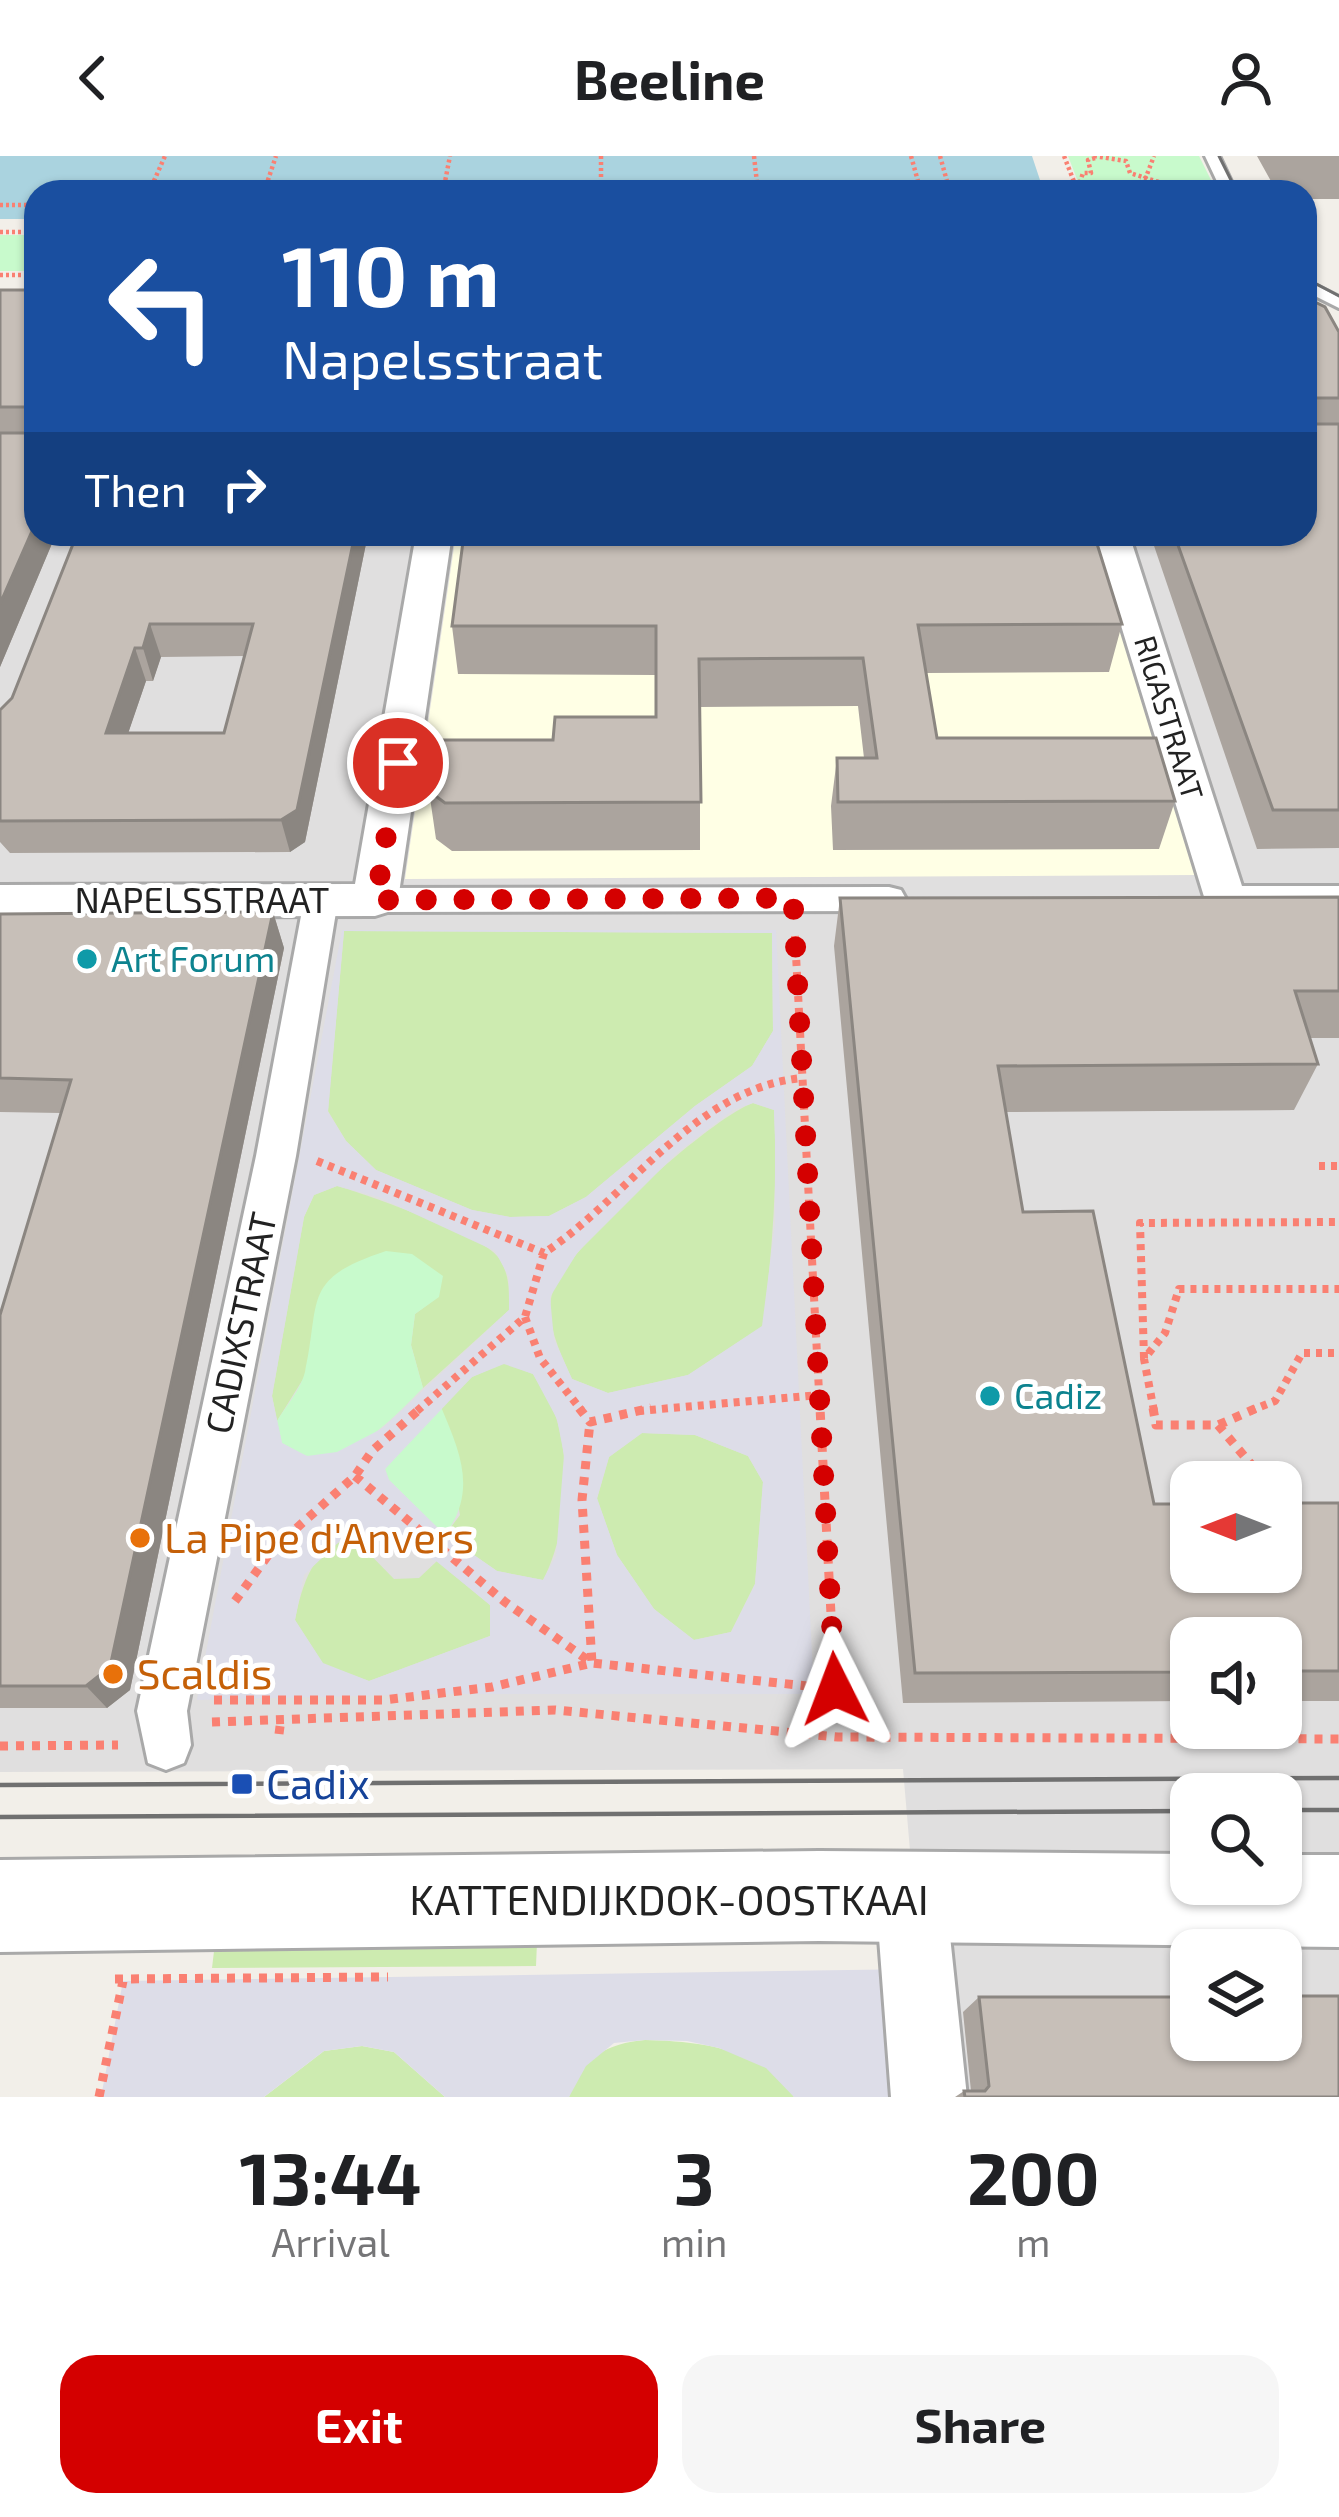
<!DOCTYPE html>
<html lang="en">
<head>
<meta charset="utf-8">
<style>
	body { margin:0; font-family:"Exo 2",sans-serif; background:#f6f6f6; color:#202124; height:100vh; display:flex; flex-direction:column; font-size:45px; white-space:nowrap }
	* { box-sizing:border-box; margin:0 }
	p { font-size:39px; color:#757577 }
	.icon { flex:none; width:66px; height:66px; fill:none; stroke:currentColor; stroke-width:2; stroke-linecap:round; stroke-linejoin:round }
	.map { position:relative; height:1941px; overflow:hidden }
	.panel { display:flex; flex-direction:column; background:#fff; flex:1 }
	.panel>* { flex:none }
	.top-card { position:absolute; left:24px; top:24px; width:1293px; height:366px; border-radius:36px; box-shadow:0 3px 9px #0004; background:#1a4fa0; color:#fff; overflow:hidden }
	.needle { width:78px; rotate:270deg }
	.tools { position:absolute; left:1170px; top:1305px; display:grid; gap:24px }
	.tools a { display:grid; place-items:center; width:132px; height:132px; border-radius:24px; background:#fff; box-shadow:0 3px 9px #0004; font-size:60px }
	.pin { position:absolute; display:grid; place-items:center; width:102px; height:102px; color:#fff; margin:-51px; border:6px solid #fff; border-radius:50%; box-shadow:0 3px 12px #0007 }
	.me { position:absolute; width:132px; margin:-66px; rotate:357deg; stroke-linejoin:round; filter:drop-shadow(0 0 9px #0008) }
	.turn { display:flex; align-items:center; gap:42px; height:252px; padding:0 60px; font-size:54px }
	.turn .icon { width:156px; height:156px; stroke-width:2.5 }
	.turn b { display:block; font-size:84px; line-height:102px }
	.then { display:flex; align-items:center; height:114px; padding:0 60px; background:#0003; gap:24px; font-size:45px }
	.eta { display:flex; justify-content:space-evenly; align-items:center; height:204px; text-align:center }
	.eta b { font-size:72px; font-weight:700; line-height:84px }
	.cta { display:flex; gap:24px; margin-top:auto; padding:24px 60px }
	.cta a { flex:1; height:138px; border-radius:36px; background:#d40000; color:#fff; font-size:48px; font-weight:700; line-height:138px; text-align:center }
	.cta a+a { background:#f6f6f6; color:#202124 }
	header { display:flex; justify-content:space-between; align-items:center; height:156px; padding:0 60px; background:#fff; font-size:54px; font-weight:700 }
	.map>svg:first-child { display:block }
	.residential { fill:#e0dfdf; fill-rule:evenodd }
	.education { fill:#ffffe5 }
	.grass { fill:#cdebb0 }
	.park { fill:#c8facc }
	.plaza { fill:#dddde8; fill-rule:evenodd }
	.water { fill:#aad3df }
	.lines { fill:none; stroke-linecap:round; stroke-linejoin:round }
	.service-casing { stroke:#a9a9a9; stroke-width:6 }
	.pedestrian-casing { stroke:#a9a9a9; stroke-width:6 }
	.minor-casing { stroke:#a9a9a9; stroke-width:6 }
	.tertiary-casing { stroke:#a9a9a9; stroke-width:6 }
	.path-far2 { stroke:#fa8072; stroke-width:4.5; stroke-dasharray:3 3; stroke-linecap:butt }
	.path-far1 { stroke:#fa8072; stroke-width:8; stroke-dasharray:6 6; stroke-linecap:butt }
	.path { stroke:#fa8072; stroke-width:9; stroke-dasharray:8 8; stroke-linecap:butt }
	.service { fill:#fff; fill-rule:evenodd }
	.pedestrian { fill:#fff; fill-rule:evenodd }
	.minor { fill:#fff; fill-rule:evenodd }
	.tertiary { fill:#fff; fill-rule:evenodd }
	.tram-far1 { stroke:#707070; stroke-width:3 }
	.tram { stroke:#707070; stroke-width:4.5 }
	.wall { fill:#aba49e; fill-rule:evenodd }
	.shaded-wall { fill:#8b8681 }
	.building { fill:#c7bfb8; stroke:#8b8681; stroke-width:3; fill-rule:evenodd }
	.route { stroke:#d40000; stroke-width:21; stroke-dasharray:0 37.8 }
	.culture-dot { fill:#0f9aa8; stroke:#fff; stroke-width:4.5 }
	.food-dot { fill:#e8710a; stroke:#fff; stroke-width:4.5 }
	.transit-dot { fill:#1a4fb4; stroke:#fff; stroke-width:4.5 }
	.labels { text-anchor:middle; stroke-width:10; stroke-linejoin:round; paint-order:stroke }
	.far-street-label { font-size:30px; fill:#222; stroke:#fff }
	.street-label { font-size:36px; fill:#222; stroke:#fff }
	.culture-label { font-size:36px; fill:#0d838f; stroke:#fff; text-anchor:start }
	.near-food-label { font-size:42px; fill:#c56008; stroke:#fff; text-anchor:start }
	.near-transit-label { font-size:42px; fill:#164399; stroke:#fff; text-anchor:start }
	.near-street-label { font-size:42px; fill:#222; stroke:#fff }
</style>
</head>
<body>
<header><svg class="icon" aria-label="back" viewBox="0 0 24 24"><path d="M15 5l-7 7 7 7"/></svg>Beeline<svg class="icon" aria-label="person" viewBox="0 0 24 24"><circle cx="12" cy="8" r="4"/><path d="M4 21q1-7 8-7t8 7"/></svg></header>
<div class="map">
<svg width="1339" height="1941" viewBox="0 0 1339 1941">
	<rect width="100%" height="100%" fill="#f2efe9"/>
	<path class="residential" d="M0,155L36,378H1305L1339,179V1941H947L914,1741L903,1613L0,1616ZM1191,1326H1281V1416H1191ZM1191,1482H1281V1572H1191ZM1191,1638H1281V1728H1191ZM1191,1794H1281V1884H1191Z"/>
	<path class="education" d="M456,378H1093L1196,719L405,723Z"/>
	<path class="grass" d="M344,775L772,777L773,875L752,910L695,950L586,1041L549,1060L510,1061L472,1054L376,1014L346,985L328,955Z
		M753,947L774,954C778,1027 772,1097 763,1170L688,1219L608,1237L572,1223C561,1198 547,1172 551,1143C557,1098 710,962 753,947Z
		M337,1030C366,1038 484,1080 498,1101C510,1118 509,1134 509,1154L423,1232L411,1189L415,1158L438,1141L305,1220L277,1265L272,1240L304,1061L314,1039Z
		M504,1207L533,1218C542,1234 554,1251 558,1268C571,1316 566,1380 543,1424L497,1415L445,1379L460,1359L441,1251L472,1221Z
		M642,1277L695,1279L748,1300L763,1326L755,1428L731,1476L694,1484L654,1453L617,1399L597,1343L609,1301Z
		M354,1382L394,1423L419,1422L437,1405L490,1449V1480L369,1525L323,1508L295,1464C302,1429 313,1389 354,1382Z
		M537,1786L536,1810L212,1812L215,1787Z
		M645,1884C696,1885 766,1892 794,1941H569C580,1902 608,1887 645,1884Z
		M362,1890L394,1896L445,1941H264L324,1895Z"/>
	<path class="park" d="M1068,0H1199L1217,36H1082Z
		M0,79H36V115H0Z
		M386,1095L412,1098L443,1120L439,1141L415,1158L411,1189L423,1232C395,1260 354,1306 308,1300C300,1299 290,1291 282,1287L277,1265C286,1250 301,1233 305,1216C321,1143 301,1123 386,1095Z
		M441,1251C461,1298 477,1335 445,1379L389,1324L385,1313Z"/>
	<path class="plaza" d="M342,774H776L814,1538H435L197,1544ZM344,775L772,777L773,875L752,910L695,950L586,1041L549,1060L510,1061L472,1054L376,1014L346,985L328,956ZM753,947L774,954L775,985V1068L762,1170L688,1219L608,1237L572,1223L554,1183L550,1141L577,1097L678,996L733,954ZM337,1030L378,1041L495,1095L509,1121V1154L383,1272L337,1296L307,1300L282,1287L272,1240L304,1061L314,1039ZM504,1208L533,1218L557,1263L564,1299L556,1400L543,1424L497,1415L445,1379L389,1324L385,1313L472,1221ZM642,1277L695,1279L748,1300L763,1326L755,1428L731,1476L694,1484L654,1453L617,1399L597,1342L609,1301ZM376,1381L436,1405L490,1449V1480L369,1525L323,1507L295,1464L304,1419L341,1384Z
		M917,1813L929,1941H794L766,1912L719,1892L687,1885L645,1884L614,1887L586,1910L569,1941H445L394,1896L362,1890L324,1895L264,1941H101L123,1825Z"/>
	<path class="water" d="M0,0H1032L1044,36H36V63H0Z"/>
	<g class="lines">
		<defs>
			<path id="service" d="M1205,0H1219L1236,36H1222Z
				M1305,124L1339,141V152L1305,135Z"/>
			<path id="pedestrian" d="M889,731L901,734L906,743L901,752L889,755L375,756L363,753L358,744L363,735L375,732Z
				M321,732L333,735L338,744L296,1000L187,1555L191,1589L184,1607L166,1614L148,1607L137,1555L256,1000L304,744L309,735Z"/>
			<path id="minor" d="M416,378H452L398,744L391,755L375,760L0,761V729L355,728Z
				M1093,378H1129L1242,730H1339V762H1225L1209,757Z
				M911,1707L936,1717L946,1742L967,1941H891L876,1742L886,1717Z"/>
			<path id="tertiary" d="M819,1695L1191,1698V1728H1281V1699H1339V1791L819,1785L0,1796V1704Z"/>
		</defs>
		<use href="#service" class="service-casing"/>
		<use href="#pedestrian" class="pedestrian-casing"/>
		<use href="#minor" class="minor-casing"/>
		<use href="#tertiary" class="tertiary-casing"/>
		<path class="path-far2" d="M601,0V36
			M754,0L758,36
			M911,0L921,36
			M940,0L950,36
			M1064,0L1078,36
			M1094,0L1126,5L1130,17L1165,28L1163,36
			M1095,2L1088,4L1091,17H1083L1079,29L1124,36
			M149,36L165,0
			M264,36L276,0
			M443,36L450,0
			M1132,36L1146,21L1154,0
			M0,49H36
			M0,76H36
			M0,119H36"/>
		<path class="path-far1" d="M795,780L820,1255
			M317,1005L544,1097
			M1319,1010H1339
			M525,1161L540,1202L582,1255
			M1144,1202L1140,1067L1339,1066
			M417,1255L525,1161L544,1097C629,1041 695,932 802,922
			M638,1255L819,1239
			M1154,1255L1144,1203L1165,1177L1179,1133H1339
			M1250,1255L1275,1245L1302,1197H1339"/>
		<path class="path" d="M579,1252L590,1266L651,1252
			M1153,1252L1156,1269H1218L1257,1252
			M1218,1269L1266,1326
			M355,1320L505,1446L592,1507L835,1533L820,1252
			M235,1445L272,1394L355,1320L372,1295L421,1252
			M214,1544H384L492,1531L592,1507L582,1344L590,1266
			M212,1566L555,1554L838,1581L1339,1583
			M279,1578L281,1563
			M0,1590L118,1589
			M115,1823L388,1821
			M99,1941L123,1825"/>
		<use href="#service" class="service"/>
		<use href="#pedestrian" class="pedestrian"/>
		<use href="#minor" class="minor"/>
		<use href="#tertiary" class="tertiary"/>
		<path class="tram-far1" d="M1219,0L1237,36
			M1305,122L1339,140"/>
		<path class="tram" d="M0,1629L1339,1622
			M1281,1654H1339
			M0,1661L1191,1655"/>
	</g>
	<path class="wall" d="M1257,0H1339V43H1305V36H1277Z
		M0,134H36V378H56L0,511Z
		M1315,146L1339,176V692L1257,693L1150,378H1305Z
		M77,378H368L305,686L290,696L10,697L0,686V554L12,542ZM245,500L224,577H128L146,525H153L161,501Z
		M1122,468L1109,516L926,517L937,582L1175,645L1159,693L833,694L831,650L837,602H864L858,550L700,551V694L452,695L436,683L429,635L553,584L656,561V519L458,518L452,470Z
		M1339,741V882H1310L1318,908L1294,954L1006,956L1023,1056L1154,1348L1339,1347V1545H1281V1482H1191V1545L903,1547L834,790L840,742Z
		M273,756L284,792L130,1534L107,1552H0V1159L61,957L0,956V758Z
		M979,1841L1339,1941H955L964,1935H971L963,1856Z"/>
	<path class="shaded-wall" d="M36,366V378H56L0,511V448Z
		M355,378H368L305,686L290,696L281,664Z
		M150,468L161,501L153,525L143,492Z
		M135,492L146,525L117,610L106,577Z
		M273,756L284,792L130,1534L107,1552L86,1530Z"/>
	<path class="building" d="M0,134H36V366L0,448V277H28V251H0Z
		M1305,136L1312,138L1315,146L1325,151L1339,176V242H1315V268H1339V654H1273L1174,378H1305Z
		M77,378H355L297,654L281,664L0,665V554L12,542ZM150,468H253L224,577H106L135,492H143Z
		M464,378H1094L1122,468L918,469L937,582H1156L1175,645L838,646L837,602H877L863,502L699,503L701,646L445,647L429,635L436,584H553L555,561H656V470H452Z
		M1339,741V835H1295L1318,908L998,910L1023,1056L1093,1055L1154,1348H1191V1416H1281V1347H1339V1515H1281V1482H1191V1516L915,1517L840,742Z
		M273,756L110,1511L86,1530H0V1159L71,924L0,922V758Z
		M1281,1840H1339V1941H965L964,1935H985L989,1930L979,1841H1191V1884H1281Z"/>
	<g class="lines">
		<path class="route" d="M398,607L376,744L793,742L835,1533"/>
	</g>
	<g class="culture-dot">
		<circle cx="87" cy="803" r="12"/>
		<circle cx="990" cy="1240" r="12"/>
	</g>
	<g class="food-dot">
		<circle cx="140" cy="1382" r="12"/>
		<circle cx="113" cy="1518" r="12"/>
	</g>
	<rect class="transit-dot" x="230" y="1616" width="24" height="24" rx="6"/>
	<g class="labels">
		<g class="far-street-label">
			<text transform="translate(1168 562) rotate(73)" y="10">RIGASTRAAT</text>
		</g>
		<g class="street-label">
			<text x="202" y="757">NAPELSSTRAAT</text>
			<text transform="translate(241 1167) rotate(-78)" y="13">CADIXSTRAAT</text>
		</g>
		<g class="culture-label">
			<text x="111" y="816">Art Forum</text>
			<text x="1014" y="1253">Cadiz</text>
		</g>
		<g class="near-food-label">
			<text x="164" y="1397">La Pipe d'Anvers</text>
			<text x="137" y="1533">Scaldis</text>
		</g>
		<g class="near-transit-label">
			<text x="266" y="1643">Cadix</text>
		</g>
		<g class="near-street-label">
			<text x="669" y="1759">KATTENDIJKDOK-OOSTKAAI</text>
		</g>
	</g>
</svg>
<div class="tools">
<a><svg class="needle" viewBox="-14 -14 28 28"><path d="M0-13l5 13h-10z" fill="#e53935"/><path d="M0 13l5-13h-10z" fill="#757577"/></svg></a>
<a><svg class="icon" aria-label="sound" viewBox="0 0 24 24"><path d="M4 9h4l5-4v14l-5-4H4zM17 9q2 3 0 6"/></svg></a>
<a><svg class="icon" aria-label="search" viewBox="0 0 24 24"><circle cx="10" cy="10" r="6"/><path d="M15 15l6 6"/></svg></a>
<a><svg class="icon" aria-label="layers" viewBox="0 0 24 24"><path d="M12 4l9 5-9 5-9-5zM3 14l9 5 9-5"/></svg></a>
</div>
<div class="pin" style="left:398px;top:607px;background:#d93025"><svg class="icon" aria-label="arrive" viewBox="0 0 24 24"><path d="M6 21V4h12l-3 4 3 4H6"/></svg></div>
<svg class="me" style="left:835px;top:1533px" viewBox="-20 -20 40 40"><path d="M0-17L14 15 0 8-14 15z" fill="#d40000" stroke="#fff" stroke-width="4"/></svg>
<div class="top-card">
<div class="turn"><svg class="icon" aria-label="left" viewBox="0 0 24 24"><path d="M17 20v-9H6M10 6l-5 5 5 5"/></svg><div><b>110 m</b>Napelsstraat</div></div>
<div class="then">Then<svg class="icon" aria-label="right" viewBox="0 0 24 24"><path d="M7 20v-9h11M14 6l5 5-5 5"/></svg></div>
</div>
</div>
<section class="panel">
<div class="eta">
<div><b>13:44</b><p>Arrival</p></div>
<div><b>3</b><p>min</p></div>
<div><b>200</b><p>m</p></div>
</div>
<div class="cta"><a>Exit</a><a>Share</a></div>
</section>
</body>
</html>
